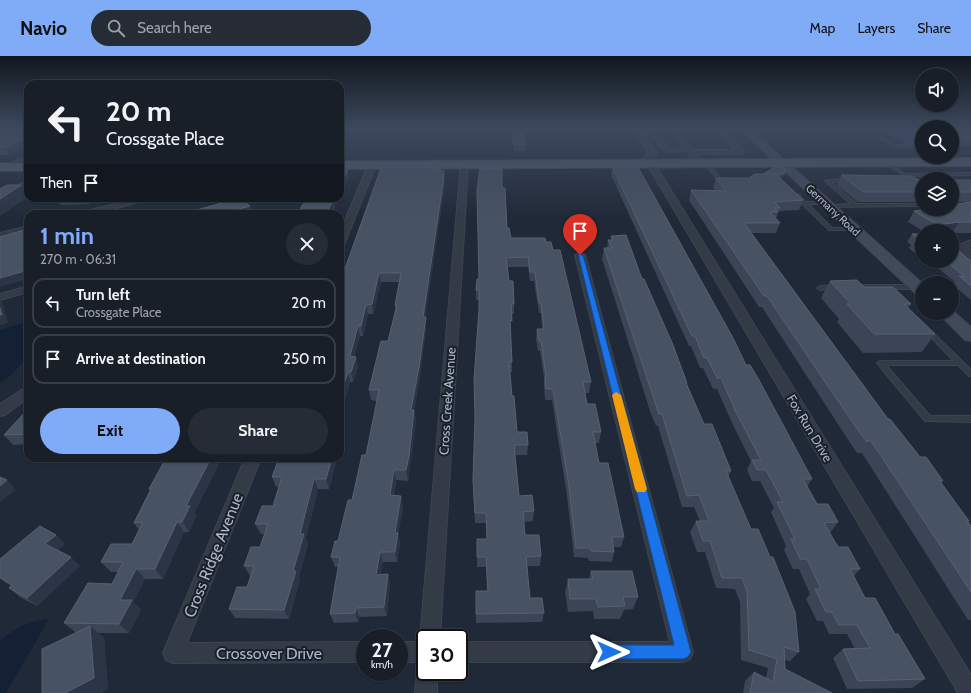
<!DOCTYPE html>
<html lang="en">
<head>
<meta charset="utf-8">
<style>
	body { margin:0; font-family:Cabin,sans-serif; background:#252c35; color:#f1f3f6; height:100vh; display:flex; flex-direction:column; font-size:15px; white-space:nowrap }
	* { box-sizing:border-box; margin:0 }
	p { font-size:13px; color:#9fa2a8 }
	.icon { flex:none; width:22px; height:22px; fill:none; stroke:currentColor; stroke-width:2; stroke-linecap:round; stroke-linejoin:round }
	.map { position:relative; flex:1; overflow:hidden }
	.side { position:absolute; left:24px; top:154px; width:320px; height:252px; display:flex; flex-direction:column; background:#181f29; border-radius:12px; box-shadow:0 1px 3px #0004,0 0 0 1px #363d46 }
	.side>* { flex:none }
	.guide { position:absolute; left:24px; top:24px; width:320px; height:122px; border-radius:12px; box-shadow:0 1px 3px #0004,0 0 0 1px #363d46; background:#181f29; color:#f1f3f6; overflow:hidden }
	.fabs { position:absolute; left:915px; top:12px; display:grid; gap:8px }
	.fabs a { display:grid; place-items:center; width:44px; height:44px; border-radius:50%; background:#181f29; box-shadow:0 1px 3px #0004,0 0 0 1px #363d46; font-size:20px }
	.speed { position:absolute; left:356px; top:573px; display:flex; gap:8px; font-size:20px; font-weight:700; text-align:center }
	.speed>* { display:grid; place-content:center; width:52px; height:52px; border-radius:50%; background:#181f29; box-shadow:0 1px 3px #0004,0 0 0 1px #363d46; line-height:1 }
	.speed small { font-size:10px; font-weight:400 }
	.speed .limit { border:2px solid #111; border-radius:6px; background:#fff; color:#111 }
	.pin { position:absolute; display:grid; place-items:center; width:34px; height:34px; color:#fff; margin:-41px -17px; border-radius:50% 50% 50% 0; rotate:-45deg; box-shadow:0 0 4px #0007 }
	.pin .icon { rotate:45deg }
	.me { position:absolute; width:44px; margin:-22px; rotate:90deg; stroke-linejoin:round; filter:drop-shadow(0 0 3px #0008) }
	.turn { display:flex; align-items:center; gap:14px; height:84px; padding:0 16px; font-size:18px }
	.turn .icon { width:52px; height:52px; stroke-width:2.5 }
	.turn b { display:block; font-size:28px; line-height:34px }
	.then { display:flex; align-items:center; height:38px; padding:0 16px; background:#0003; gap:8px; font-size:15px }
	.round { display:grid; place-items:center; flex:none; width:42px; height:42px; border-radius:21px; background:#252c35 }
	.overview { display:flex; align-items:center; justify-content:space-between; height:68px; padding:0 16px }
	h1 { font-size:24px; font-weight:700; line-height:30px; color:#7fabf7 }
	.primary-button { display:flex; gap:8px; margin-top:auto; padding:8px 16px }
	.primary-button a { flex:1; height:46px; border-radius:24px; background:#7fabf7; color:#111; font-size:16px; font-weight:700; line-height:46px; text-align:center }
	.primary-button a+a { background:#252c35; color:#f1f3f6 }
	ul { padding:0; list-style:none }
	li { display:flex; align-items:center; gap:12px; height:50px; margin:0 8px 6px; padding:0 8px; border:2px solid #363d46; border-radius:12px }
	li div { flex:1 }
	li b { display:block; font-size:15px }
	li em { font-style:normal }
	header { display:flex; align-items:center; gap:24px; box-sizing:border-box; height:56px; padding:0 20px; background:#7fabf7; color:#111 }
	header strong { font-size:19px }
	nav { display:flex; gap:22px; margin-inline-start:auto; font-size:14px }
	.search { width:280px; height:36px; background:#252c35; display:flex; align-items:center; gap:10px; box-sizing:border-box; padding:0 14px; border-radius:22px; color:#9fa2a8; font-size:15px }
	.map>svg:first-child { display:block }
	.water { fill:#142034 }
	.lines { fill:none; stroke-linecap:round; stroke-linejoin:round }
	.lane-casing { stroke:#3d4451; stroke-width:2 }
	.street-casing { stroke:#3d4451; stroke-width:2 }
	.secondary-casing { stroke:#3d4451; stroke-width:2 }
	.primary-casing { stroke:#3d4451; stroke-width:2 }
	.lane { fill:#333b47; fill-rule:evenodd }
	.street { fill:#333b47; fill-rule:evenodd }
	.secondary { fill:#414a5a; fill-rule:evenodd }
	.primary { fill:#515a67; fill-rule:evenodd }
	.wall { fill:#3b4556 }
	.shaded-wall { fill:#2b3545 }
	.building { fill:#475262; stroke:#576171 }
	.route { fill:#1a73e8; stroke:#114b97 }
	.slow { fill:#f59e0b }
	.labels { text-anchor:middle; stroke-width:4; stroke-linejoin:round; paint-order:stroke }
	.far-street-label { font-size:11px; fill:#adb6c4; stroke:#19202c }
	.street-label { font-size:13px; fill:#adb6c4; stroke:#19202c }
	.near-street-label { font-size:16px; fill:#adb6c4; stroke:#19202c }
</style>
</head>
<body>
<header>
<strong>Navio</strong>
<div class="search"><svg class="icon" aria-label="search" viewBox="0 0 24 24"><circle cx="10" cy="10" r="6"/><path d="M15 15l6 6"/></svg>Search here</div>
<nav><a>Map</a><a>Layers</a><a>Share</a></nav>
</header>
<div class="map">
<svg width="971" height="637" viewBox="0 0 971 637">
	<rect width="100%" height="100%" fill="#202937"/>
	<path class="water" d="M28,265V301L10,320L0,327V274Z
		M49,563L6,637H0V584C16,573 29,564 49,563Z"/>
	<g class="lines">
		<defs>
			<path id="lane" d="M876,78H878L895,89H922V91H894L876,80Z
				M705,106H707L721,123H727V125H719L705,108Z
				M886,106H888L905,118L971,117V119L909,120L922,129V132L886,108Z
				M848,123H849V125L831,126L857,148H922V150L827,151V150L829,149L851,148L825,125L827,124Z
				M794,138H798L805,146H827V148H808L832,172H854L856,173L854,174H829L794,140Z
				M836,229L838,230V232L820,234L817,232L820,230Z
				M856,229H917L920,231L917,233H889L893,237L890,239L888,238L882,233L854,232V230Z
				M927,272L929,273L971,314V320H969L958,309H886L930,360H971V366L925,365L877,307L880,305H954L925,275L924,274Z"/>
			<path id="street" d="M633,73C651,73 659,79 670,93L683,91L667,73H723L745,96L741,98H696L701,108L697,110H694L687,95L666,96L652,81L642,76L657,98L651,102L971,619V637H958L643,101L649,97L632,74ZM675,75H718L735,94H693Z
				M744,73H789L790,74L787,76H746L743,74Z
				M28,98V103L12,113L5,111Z
				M369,107L376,109L345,187L340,190V176Z
				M461,107L468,109L440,582H425V606H399V586H422L420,582Z
				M25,125H28V130L0,148V141Z
				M139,142L145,144L96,158H82L83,156Z
				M28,170V176L0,183V177Z
				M971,184V190L967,191L971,195V204L968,203L956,190Z
				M580,196L585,199L693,596L690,603L683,606H459V586H670L575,199Z
				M28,230V236L0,244V238Z
				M28,330V342L5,359L0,360V348Z
				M245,402H261L187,587L365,586V606L173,607L166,604L163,597Z
				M425,606V616H437V637H415L417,616L420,609Z"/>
			<path id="secondary" d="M740,73H750L922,227V240L916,238Z
				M952,254L971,271V285L965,284L938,257H952Z"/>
			<path id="primary" d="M971,102V110L340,113V105Z
				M0,107H28V115H0Z"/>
		</defs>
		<use href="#lane" class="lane-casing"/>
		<use href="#street" class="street-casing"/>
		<use href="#secondary" class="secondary-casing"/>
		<use href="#primary" class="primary-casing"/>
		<use href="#lane" class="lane"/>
		<use href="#street" class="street"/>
		<use href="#secondary" class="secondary"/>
		<use href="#primary" class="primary"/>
	</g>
	<path class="wall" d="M0,73L9,99H0Z
		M882,73H922V85L917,82L914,88H905Z
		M952,73L971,75V90H952Z
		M512,76L526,88V95H514L512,82Z
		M612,110L746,309L812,423L807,431L817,448L838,466L830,477L838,491L860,513L854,520L865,542L895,578L925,623L912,632L847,633L833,602L843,593H855L847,578H829L823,565H817L806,543L810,538L799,513H793L784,494L786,490L771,456L774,452L760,425H752L747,414L751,405L732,367L717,333H713L703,312H700L691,290H689L611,119Z
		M440,112V115H444L445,123L444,135L425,261L426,271L420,321L414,354L416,364L410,410L408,425L396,424L394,440L403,450L398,479L400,487L397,506H383L380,519L388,518L390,528L387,560L359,561L358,566L334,567L330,558L339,511H335L331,501L338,485L366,399L377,345L371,344L369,334L388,285L395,255V249L399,226H381L373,258H368L363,280H360L354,301H356L358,311L353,326H350L340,361V229Z
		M787,115L786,118L780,122L803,144L799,154L779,155L776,162L780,167L776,177H751L888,363L920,401L943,425L941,427L969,465L968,466L971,470V564H968L862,397H857L845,379L762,251H759L689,144L691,134L715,135L713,132L716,122H750V121L763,118Z
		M841,119L922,124V146H858L837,129Z
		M952,124H971V177H952V175H923L908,166L914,155L969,146H952Z
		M502,132L507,172L511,182L546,186L553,194L591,326L589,337H585L587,348L601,376L599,387H595L599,407L624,481L621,491H614V496L612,506L589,505L588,502L574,501L567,440L552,344H545L544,330V322L540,295H538L536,283L537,273H542L541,257H539L534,225H530L528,211H507L509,225L514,248V258H511V274H510L512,306V316H510L512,340L517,376L528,389L527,399H515L519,440L534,455L533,465L524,466L525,479L541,500L540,510H527L530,542L544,557L542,566L476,567V535H487L486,511H477V483H487L486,467H475L473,434L479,255V244H476V234Z
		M57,142H97L90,148L61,149Z
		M912,178H922V204L909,192L911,189L907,186Z
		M611,180L642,223L687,327V329L704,368L731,415L728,421L799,596L790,605L785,604V613L832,637H743L745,625L754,616L766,622L768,612L741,604L740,546L735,533L716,532L705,496H697L690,476L696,465H700L694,451H682L658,370H656L651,358L602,203L604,192H607L608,184H611Z
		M923,205H971V244L953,229L955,226L933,208H926Z
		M830,225L864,231L911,248L908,252L935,278L922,296L863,297L837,266L839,263L821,242Z
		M28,353V388L13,389L4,379Z
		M337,402L329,433H318L306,482L308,488L299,521L300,524L289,563L235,562L229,553L247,531L251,520H250L244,510L260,491L265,478H261L255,468L273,450L279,431H276L272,421Z
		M218,410L194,457L196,460L189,476H184L163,523H145L133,546L141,554L129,577H98L104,582L108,633L102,637H42L76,576H75L64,567L112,528L118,516H111L101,506L132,488L139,474L134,467L150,435L149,433Z
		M56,479L65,488L58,494L80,510L37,550L20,541L9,532L11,530L0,523V503Z
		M591,515L638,541L633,553L624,554L620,563H594L593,555L568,556L565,536L568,523H589Z"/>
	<path class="shaded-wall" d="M28,80V88L9,99L5,92Z
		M348,114L349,121L340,140V130Z
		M444,115L445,123L444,135L424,271L423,261Z
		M787,115L786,118L779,122L781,119Z
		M21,129L28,141L0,160V143Z
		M86,142H97L90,148Z
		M334,142H339L332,158H326Z
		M250,150L253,158H222Z
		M959,166L952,177V175H935L938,169Z
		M28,214V223L0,231V222Z
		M379,217L381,226L373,258L372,248Z
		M0,242L2,245L8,267L0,269Z
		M366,249L368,258L363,280L361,270Z
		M426,261V271L420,321L412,364L411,354Z
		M358,270L360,280L352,311L350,300Z
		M356,301L358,311L353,326L351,316Z
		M348,316L350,326L340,361V341Z
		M414,354L416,364L410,410L408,425L406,414Z
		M211,402H222L194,457L196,460L189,476L182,466L186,450Z
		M332,402H337L329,433L326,423Z
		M394,414L396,424L392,450L390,439Z
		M314,423L318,433L306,482L308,488L299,521L300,524L289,563L284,554L293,515L300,478Z
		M7,424L16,434L0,446V430Z
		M401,440L403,450L398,479L400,487L397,506L395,496V477Z
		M177,466L184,476L163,523L155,513Z
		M56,479L65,488L55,497L45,488Z
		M380,496L383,506L379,528L376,519Z
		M71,501L80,510L37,550L27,542Z
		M136,513L145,523L133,546L141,554L129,577L119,568L120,544Z
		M388,518L390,528L387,560L384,551Z
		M356,552L359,561L358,566L355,557Z
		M90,570L104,582L108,633L102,637H65Z"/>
	<path class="building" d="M0,73H28V80L5,92H0Z
		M895,73H906L917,81H909Z
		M914,73H922V77Z
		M952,73H967L971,75V83H952Z
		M512,76H523L526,88L514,89Z
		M778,109H781L787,115L781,119L763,118Z
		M612,110H634L636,113H639L733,282L746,309H750L759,324L812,423H803L817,448H828L838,466L824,467L838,491H848L860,513H850L865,542H875L895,578H898L925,623L858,625L843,593L870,592L857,569H839L832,556H826L815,533H821L807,503H800L791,483H795L777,446H783L766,414H757L752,404H761L736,356L721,322H717L707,302H704L695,280H692Z
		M381,112H440V115H444L443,127L423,261H426L419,311L411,354H414L409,400L406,414H394L390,439L401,440L395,477H398L395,496H380L376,519L388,518L384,551L356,552L355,557L330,558L340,501H331L335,485H338L348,444H352L362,399H366L379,334H369L381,285H388L397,249H395L401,217H379L372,248L366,249L361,270H358L350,300L356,301L351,316H348L340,341V229L343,218Z
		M480,112L502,113V132H505L507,172H509L511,182H545L546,186H551L553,194H560L591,326H583L587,348H595L601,376H593L599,407H608L624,481H612L614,496L591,495L590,492H576L569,430L553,333H546L545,320H546L541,285H539L537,273H544L541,247H539L535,216H530L528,201L506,202L509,225H513L514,248H511L512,265L510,264L512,306H509L512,340H514L517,376H527L528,389H514L519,440L532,439L534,455L523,456L525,479H539L541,500L526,501L530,542H542L544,557L476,558V535H488L486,501H477V483H487L486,457H475L473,424L475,361L474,324L479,253V234H476L477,223H479L477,135Z
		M340,114H348L340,130Z
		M755,118H776L803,144L774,146L780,152H775L778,156H770L780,167H744L888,363H890L920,401H926L943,425L939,424L969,465H967L971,470V536L871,385H866L853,367L767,240H764L691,134L726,135L716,122H752L750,121Z
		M841,119L912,120L919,124H922V136H863Z
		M952,124H971V136H952Z
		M7,129H21L0,143V133Z
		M240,142L250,150L222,158H182Z
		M307,142H334L326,158H297Z
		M971,146V166H959L938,169L914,155L926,153H952V149Z
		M101,155L103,158H89Z
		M28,173V214L0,222V181Z
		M912,178H922V191L914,184H919Z
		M626,179L642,223H644L673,289L687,327H686L704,368H712L731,415H726L751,473H758L770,501H773L795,556L799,596L784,591L785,613L832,637H750L754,616L773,626L777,603L749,594L747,535L742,522H722L710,485H703L696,465H709L699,439L687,440L662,358H659L655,346L604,192H612L608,184H613L611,180Z
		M952,190L971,205V230L959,220L965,221L946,205H952Z
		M857,224L864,231H893L911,248H904L935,278H874L847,248H851L830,225Z
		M0,252L2,259H0Z
		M28,353V378L4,379Z
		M166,402H211L186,450H190L182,466H177L155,513H136L120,544H132L119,568L64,567L88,527L112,528L123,506H101L111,488H132L143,466L134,467L151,433H149Z
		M279,402H332L326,423H314L300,478H304L293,515H296L284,554L229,553L237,531H247L254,510H244L251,491H260L268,468H255L262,450H273L282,421H272Z
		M0,421L7,424L0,430Z
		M40,470L56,479L45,488L71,501L27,542L9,532L12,529L0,521V503Z
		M591,515H632L638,541H623L625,550L598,551L596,543H570L568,523H593Z
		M90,570L94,622L65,637H42V593Z"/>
	<linearGradient id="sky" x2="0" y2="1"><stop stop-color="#12171e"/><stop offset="0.45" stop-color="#3c495e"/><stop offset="1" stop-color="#3c495e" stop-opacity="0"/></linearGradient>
	<rect width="971" height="162" fill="url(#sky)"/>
	<path class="route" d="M578,198L583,199L691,596L688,601L683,603H609L604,601L601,596L604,591L609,589H674Z"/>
	<path class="slow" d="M616,336L621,339L647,433L645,436H637L635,433L612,339Z"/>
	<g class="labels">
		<g class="far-street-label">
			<text transform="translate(833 154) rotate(43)" y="4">Germany Road</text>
		</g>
		<g class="street-label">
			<text transform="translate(447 345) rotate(-86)" y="5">Cross Creek Avenue</text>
			<text transform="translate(810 372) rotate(59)" y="5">Fox Run Drive</text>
		</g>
		<g class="near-street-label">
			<text transform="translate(213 499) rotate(-68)" y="6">Cross Ridge Avenue</text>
			<text x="269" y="603">Crossover Drive</text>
		</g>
	</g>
</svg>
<div class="fabs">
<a><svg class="icon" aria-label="sound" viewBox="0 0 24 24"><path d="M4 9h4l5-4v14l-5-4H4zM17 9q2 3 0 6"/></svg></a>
<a><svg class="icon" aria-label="search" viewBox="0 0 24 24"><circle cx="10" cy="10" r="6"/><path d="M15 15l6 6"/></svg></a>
<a><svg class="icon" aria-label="layers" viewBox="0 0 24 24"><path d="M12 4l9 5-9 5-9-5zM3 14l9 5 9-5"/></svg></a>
<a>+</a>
<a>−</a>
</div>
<div class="speed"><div>27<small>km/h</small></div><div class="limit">30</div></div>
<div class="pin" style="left:580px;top:199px;background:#d93025"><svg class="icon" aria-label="arrive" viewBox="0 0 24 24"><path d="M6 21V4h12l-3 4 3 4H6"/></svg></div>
<svg class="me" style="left:609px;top:596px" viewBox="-20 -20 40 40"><path d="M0-17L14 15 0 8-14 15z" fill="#1a73e8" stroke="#fff" stroke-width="4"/></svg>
<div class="guide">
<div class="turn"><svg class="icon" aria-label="left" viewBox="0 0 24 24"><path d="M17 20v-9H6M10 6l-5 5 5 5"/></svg><div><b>20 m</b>Crossgate Place</div></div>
<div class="then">Then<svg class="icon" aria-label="arrive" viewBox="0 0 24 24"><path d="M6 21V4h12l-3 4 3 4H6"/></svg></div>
</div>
<section class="side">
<div class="overview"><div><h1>1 min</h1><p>270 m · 06:31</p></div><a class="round"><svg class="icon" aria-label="close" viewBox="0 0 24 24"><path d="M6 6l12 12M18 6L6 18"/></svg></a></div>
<ul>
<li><svg class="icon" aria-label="left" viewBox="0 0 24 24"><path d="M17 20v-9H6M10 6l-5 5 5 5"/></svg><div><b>Turn left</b><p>Crossgate Place</p></div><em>20 m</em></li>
<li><svg class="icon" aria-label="arrive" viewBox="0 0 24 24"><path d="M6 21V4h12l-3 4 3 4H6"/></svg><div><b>Arrive at destination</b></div><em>250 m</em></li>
</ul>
<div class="primary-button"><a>Exit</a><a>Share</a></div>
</section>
</div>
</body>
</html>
